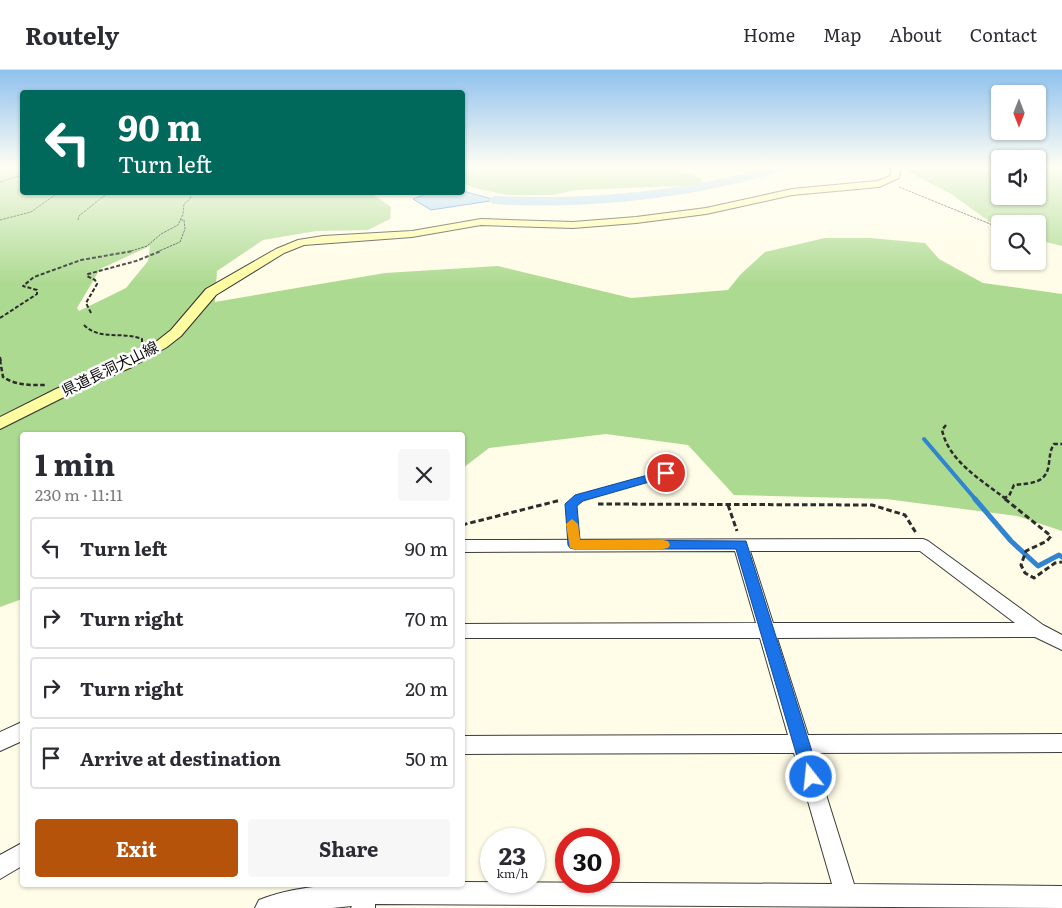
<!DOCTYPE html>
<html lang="en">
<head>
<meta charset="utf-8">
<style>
	body { margin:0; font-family:Literata,"Noto Sans JP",serif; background:#f7f7f7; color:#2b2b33; height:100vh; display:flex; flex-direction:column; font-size:19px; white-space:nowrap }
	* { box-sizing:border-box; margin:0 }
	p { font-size:16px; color:#7c7c81 }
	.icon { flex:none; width:28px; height:28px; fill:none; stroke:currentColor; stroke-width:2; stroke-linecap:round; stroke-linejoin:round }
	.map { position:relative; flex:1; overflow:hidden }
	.sheet { position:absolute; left:20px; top:362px; width:445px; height:455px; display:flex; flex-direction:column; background:#fff; border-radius:5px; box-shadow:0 1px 4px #0004 }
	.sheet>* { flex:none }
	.guide { position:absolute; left:20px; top:20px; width:445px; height:105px; border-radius:5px; box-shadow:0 1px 4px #0004; background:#00695c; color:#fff; overflow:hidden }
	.needle { width:32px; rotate:180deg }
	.fabs { position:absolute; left:991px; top:15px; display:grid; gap:10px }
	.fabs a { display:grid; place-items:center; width:55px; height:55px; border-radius:5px; background:#fff; box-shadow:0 1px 4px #0004; font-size:25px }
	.speed { position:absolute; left:480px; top:758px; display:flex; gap:10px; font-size:25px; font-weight:700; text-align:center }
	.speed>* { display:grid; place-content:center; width:65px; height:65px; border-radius:50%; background:#fff; box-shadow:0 1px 4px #0004; line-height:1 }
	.speed small { font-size:12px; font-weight:400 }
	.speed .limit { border:8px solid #d22; background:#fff; color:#111 }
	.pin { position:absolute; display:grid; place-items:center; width:42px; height:42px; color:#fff; margin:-21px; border:2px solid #fff; border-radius:50%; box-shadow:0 1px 5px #0007 }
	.me { position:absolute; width:55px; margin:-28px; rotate:344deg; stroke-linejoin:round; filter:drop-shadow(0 0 4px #0008) }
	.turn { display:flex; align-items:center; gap:18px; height:105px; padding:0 15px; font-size:22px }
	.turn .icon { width:65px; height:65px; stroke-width:2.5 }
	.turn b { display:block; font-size:35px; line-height:42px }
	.round { display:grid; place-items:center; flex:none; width:52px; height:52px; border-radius:5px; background:#f7f7f7 }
	.overview { display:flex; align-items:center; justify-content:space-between; height:85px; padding:0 15px }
	h1 { font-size:30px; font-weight:700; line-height:38px }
	.action { display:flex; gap:10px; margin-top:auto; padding:10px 15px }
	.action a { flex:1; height:58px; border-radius:5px; background:#b45309; color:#fff; font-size:20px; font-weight:700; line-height:58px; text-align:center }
	.action a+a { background:#f7f7f7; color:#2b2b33 }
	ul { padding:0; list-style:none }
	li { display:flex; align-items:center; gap:15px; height:62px; margin:0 10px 8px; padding:0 5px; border:2px solid #e1e1e2; border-radius:5px }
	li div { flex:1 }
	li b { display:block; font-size:19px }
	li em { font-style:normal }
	header { display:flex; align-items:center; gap:30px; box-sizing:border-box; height:70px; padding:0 25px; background:#fff; border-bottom:1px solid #e1e1e2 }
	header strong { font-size:24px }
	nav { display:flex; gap:28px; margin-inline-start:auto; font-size:18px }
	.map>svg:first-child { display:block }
	.forest { fill:#acda90; fill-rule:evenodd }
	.water { fill:#abd5f8; stroke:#3084d0 }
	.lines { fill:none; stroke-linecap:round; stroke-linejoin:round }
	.stream-far1 { stroke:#3084d0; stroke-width:4 }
	.stream { stroke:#3084d0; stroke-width:5 }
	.river { fill:#abd5f8; fill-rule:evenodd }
	.service-casing { stroke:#3d3d3d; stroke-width:2 }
	.minor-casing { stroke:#3d3d3d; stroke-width:2 }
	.secondary-casing { stroke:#2c2c2c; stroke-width:2 }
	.path-far3 { stroke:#2c2c2c; stroke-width:1; stroke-dasharray:2.5 1; stroke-linecap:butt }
	.path-far2 { stroke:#2c2c2c; stroke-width:2; stroke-dasharray:4 2; stroke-linecap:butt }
	.path-far1 { stroke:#2c2c2c; stroke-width:2.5; stroke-dasharray:4.5 2.5; stroke-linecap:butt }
	.path { stroke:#2c2c2c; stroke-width:3; stroke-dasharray:5.5 3; stroke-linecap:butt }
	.service { fill:#fff; fill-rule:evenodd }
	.minor { fill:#fff; fill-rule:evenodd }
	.secondary { fill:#fffca2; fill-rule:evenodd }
	.route { fill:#1a73e8; stroke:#114b97 }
	.slow { fill:#f59e0b }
	.labels { text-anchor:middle; stroke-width:5; stroke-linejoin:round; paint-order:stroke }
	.far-street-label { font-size:15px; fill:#0a0a0a; stroke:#fff }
</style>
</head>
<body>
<header>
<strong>Routely</strong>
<nav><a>Home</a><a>Map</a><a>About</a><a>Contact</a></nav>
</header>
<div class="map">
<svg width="1062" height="838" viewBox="0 0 1062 838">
	<rect width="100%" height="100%" fill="#fffce7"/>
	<path class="forest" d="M0,97H22V122L371,123L391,137L390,149L368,160L316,161L263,170L217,201L215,232L385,203L498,196L631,228L728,220L741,204L765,182L825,168H870L925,173L939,189L983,213L1062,224V461L1017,446L886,429L734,425L688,375L606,364L489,378L463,398L462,365H22V529L0,537ZM150,176L148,191L126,218L79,241L77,238L100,199Z
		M463,97H660L701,108L704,115L576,120L553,125H507L478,119L463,113Z
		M909,97H1000V126H1038V97H1062V176L1038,170V154H1000V156L990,152L951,124L909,102Z"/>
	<path class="water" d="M463,121L496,130L431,140L413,129L429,123Z"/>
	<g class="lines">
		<path class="stream-far1" d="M924,369L976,430"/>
		<path class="stream" d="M975,429L1011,471L1038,496L1059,485L1062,487"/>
		<path class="river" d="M767,97H788L787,100C694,128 592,140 496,134L491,133L489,130L491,127L496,126C581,130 685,122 767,97Z"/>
		<defs>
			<path id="service" d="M666,401L669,403L668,405L581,430L575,435L578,475L577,477H571L570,475L567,434L577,426Z"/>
			<path id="minor" d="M923,469L928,471L1043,555L1062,565V580L1035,567L777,568L808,665L1062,664V682L813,683L854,814L1062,816V838L375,834V838H351L352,836L332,838H255L259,830C315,807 402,815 462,815V812L832,814L794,683L462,684V666L788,665L760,568H462V554L756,553L735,481L462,482V470ZM750,481H920L1015,553H773Z
				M22,652V671L0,681V662Z
				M22,773V796L0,809V785Z"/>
			<path id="secondary" d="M892,97H901L899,108L879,117L792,125L706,144L636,153L573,158L481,155L412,167L304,175L284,183L216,225L181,266L167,277L132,297L68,325L0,359V347L56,319L122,291L157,271L171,260L206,219L276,179L298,170L323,166L412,161L481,149L573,152L636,147L706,138L792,119L877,111L890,106Z"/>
		</defs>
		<use href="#service" class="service-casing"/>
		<use href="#minor" class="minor-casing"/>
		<use href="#secondary" class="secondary-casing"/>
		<path class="path-far3" d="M0,112L22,105
			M899,117L1000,158
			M0,150L31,142L59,122
			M78,150L79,146L105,125V122
			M128,182L147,176L161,164L178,155L183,144L184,134L190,129L192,122
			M157,182L180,172L185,159L184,150H180"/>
		<path class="path-far2" d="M91,243L86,233L97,214L95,210L87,206L88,204L136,191L161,181
			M0,248L37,224V220L23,216L34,207L81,190L133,181
			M84,255C100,271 123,261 142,269V272
			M0,287L1,291"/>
		<path class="path-far1" d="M0,290L3,307C17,316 31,315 47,315
			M946,355L942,360C949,392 982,410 1007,430
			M1003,428L1009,426L1014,415C1031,413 1047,414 1049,393C1050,386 1050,380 1054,374H1062"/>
		<path class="path" d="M1005,429L1051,466L1047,471L1026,481L1021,495L1025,503L1034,508L1055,493L1062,492
			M598,434L872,435L905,445L916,463
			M728,435L737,461
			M462,455L561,430"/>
		<use href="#service" class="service"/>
		<use href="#minor" class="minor"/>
		<use href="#secondary" class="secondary"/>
	</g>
	<linearGradient id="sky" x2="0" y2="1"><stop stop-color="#8fc1ee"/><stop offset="0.45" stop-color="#fffef4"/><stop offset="1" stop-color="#fffef4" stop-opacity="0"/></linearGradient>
	<rect width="1062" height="215" fill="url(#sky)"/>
	<path class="route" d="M666,400L671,403L670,406L583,431L577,436L580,470L746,471L820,707L817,713L811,715L805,713L803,707L736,479H574L570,478L568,475L565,434L575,425Z"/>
	<path class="slow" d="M572,449L578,454L580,470H663L668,471L670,475L668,478L663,479H574L570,478L566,454Z"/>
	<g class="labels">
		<g class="far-street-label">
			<text transform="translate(110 299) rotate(-26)" y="5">県道長洞犬山線</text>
		</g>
	</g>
</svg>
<div class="fabs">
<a><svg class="needle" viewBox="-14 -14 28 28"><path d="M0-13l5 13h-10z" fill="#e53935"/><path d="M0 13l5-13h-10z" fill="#7c7c81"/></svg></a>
<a><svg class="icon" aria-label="sound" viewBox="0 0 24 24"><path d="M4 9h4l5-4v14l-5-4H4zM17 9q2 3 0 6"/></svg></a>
<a><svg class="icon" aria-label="search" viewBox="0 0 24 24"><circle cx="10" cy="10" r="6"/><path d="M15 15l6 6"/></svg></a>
</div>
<div class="speed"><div>23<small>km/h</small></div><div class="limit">30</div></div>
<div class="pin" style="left:666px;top:403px;background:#d93025"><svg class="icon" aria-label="arrive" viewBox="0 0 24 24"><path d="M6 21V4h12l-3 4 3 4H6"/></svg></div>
<svg class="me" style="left:811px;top:707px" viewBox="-20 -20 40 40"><circle r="17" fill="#1a73e8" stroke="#fff" stroke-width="3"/><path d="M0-11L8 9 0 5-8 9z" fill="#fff"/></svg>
<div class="guide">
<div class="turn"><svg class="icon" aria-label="left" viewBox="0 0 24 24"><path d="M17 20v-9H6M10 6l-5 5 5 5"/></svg><div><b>90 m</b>Turn left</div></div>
</div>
<section class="sheet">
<div class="overview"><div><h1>1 min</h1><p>230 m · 11:11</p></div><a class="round"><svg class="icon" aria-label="close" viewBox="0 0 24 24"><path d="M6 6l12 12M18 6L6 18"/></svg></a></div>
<ul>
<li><svg class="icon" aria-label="left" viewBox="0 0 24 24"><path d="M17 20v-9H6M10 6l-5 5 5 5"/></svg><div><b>Turn left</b></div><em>90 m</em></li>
<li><svg class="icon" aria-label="right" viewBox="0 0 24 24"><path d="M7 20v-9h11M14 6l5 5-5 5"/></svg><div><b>Turn right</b></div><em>70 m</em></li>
<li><svg class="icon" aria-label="right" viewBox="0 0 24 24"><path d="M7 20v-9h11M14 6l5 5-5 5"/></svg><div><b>Turn right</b></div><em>20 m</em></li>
<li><svg class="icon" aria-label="arrive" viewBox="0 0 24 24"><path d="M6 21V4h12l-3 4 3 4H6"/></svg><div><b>Arrive at destination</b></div><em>50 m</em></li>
</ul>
<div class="action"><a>Exit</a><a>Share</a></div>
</section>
</div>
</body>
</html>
